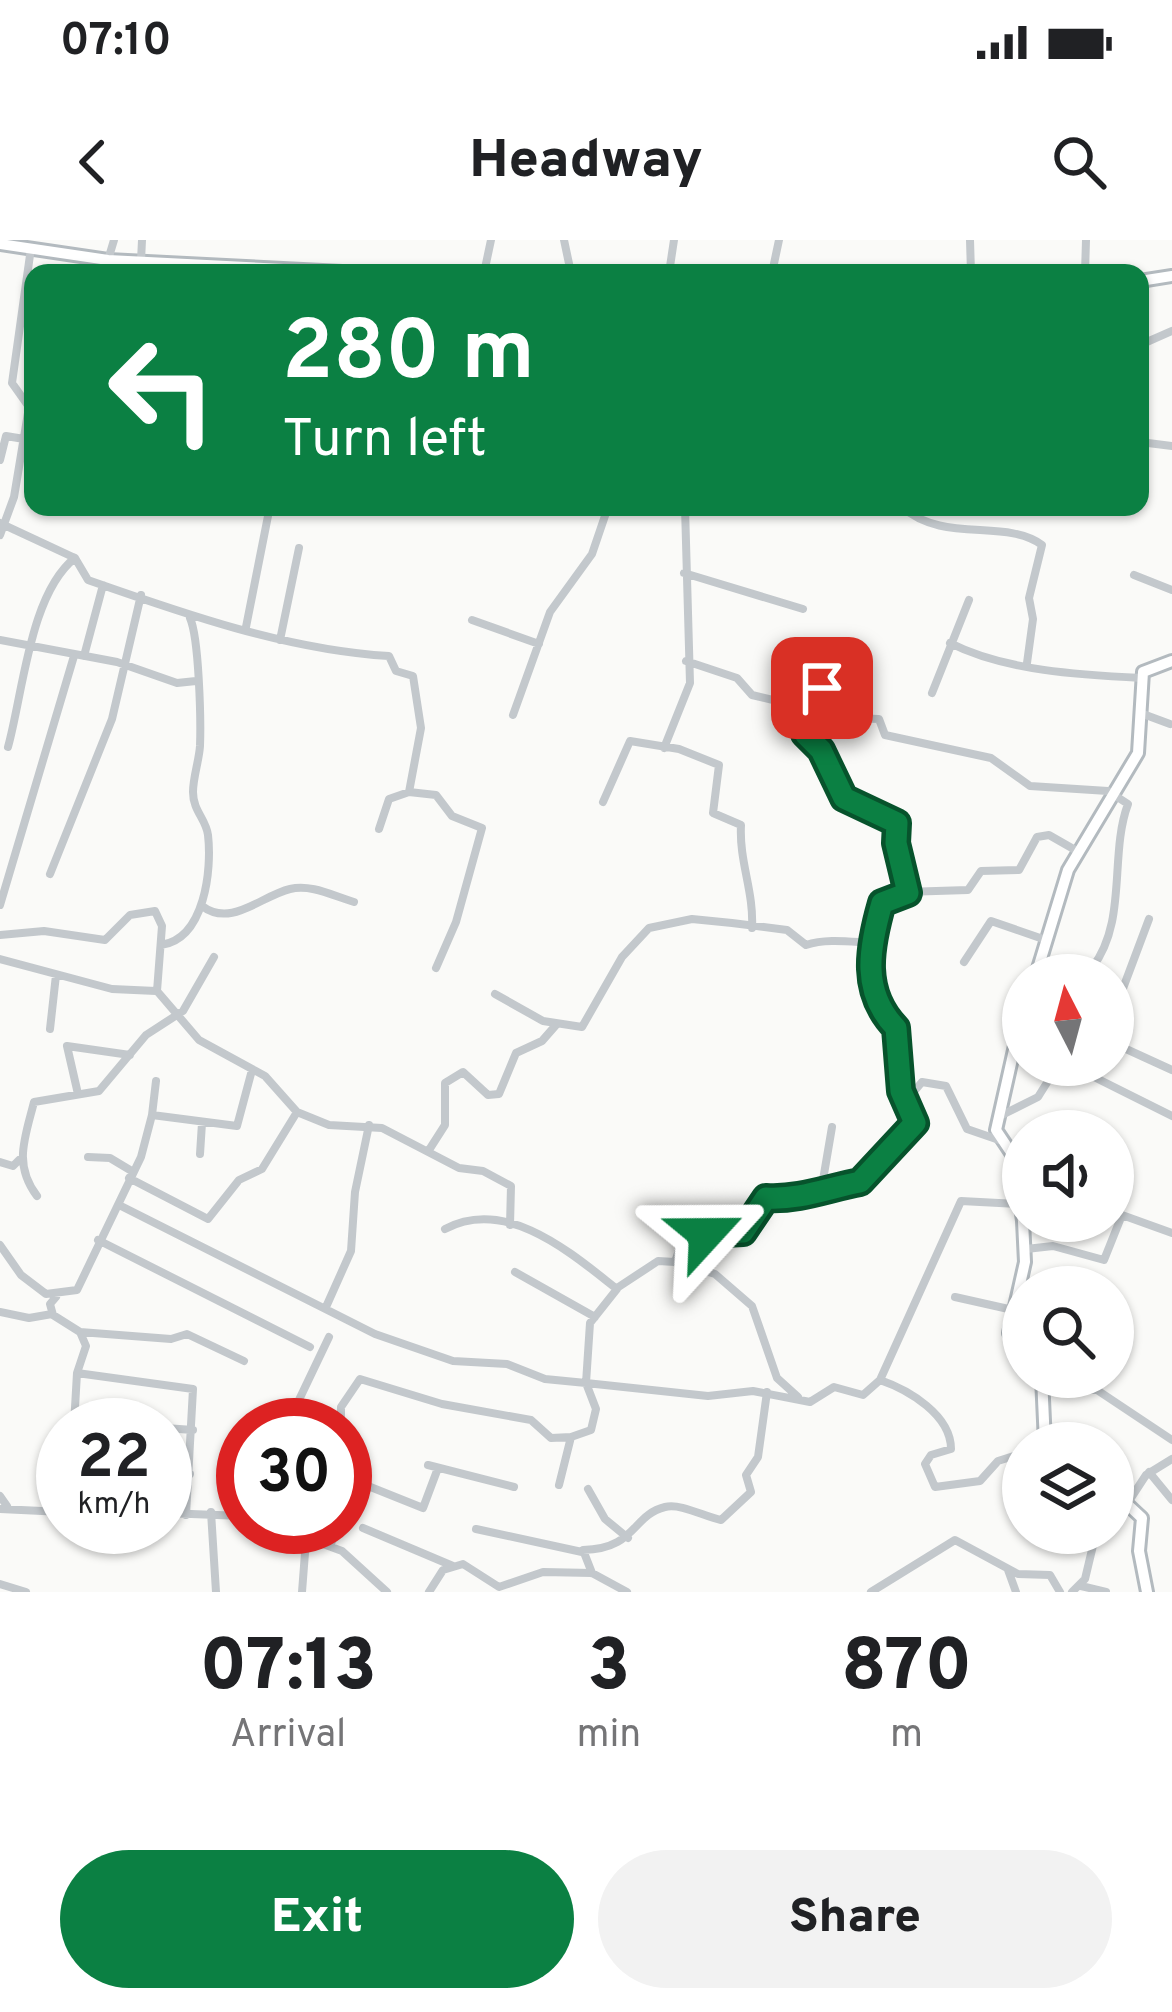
<!DOCTYPE html>
<html lang="en">
<head>
<meta charset="utf-8">
<style>
	body { margin:0; font-family:Overpass,sans-serif; background:#f2f2f2; color:#202124; height:100vh; display:flex; flex-direction:column; font-size:45px; white-space:nowrap }
	* { box-sizing:border-box; margin:0 }
	p { font-size:39px; color:#757577 }
	.icon { flex:none; width:66px; height:66px; fill:none; stroke:currentColor; stroke-width:2; stroke-linecap:round; stroke-linejoin:round }
	.map { position:relative; height:1352px; overflow:hidden }
	.side { display:flex; flex-direction:column; background:#fff; flex:1 }
	.side>* { flex:none }
	.guide { position:absolute; left:24px; top:24px; width:1125px; height:252px; border-radius:24px; box-shadow:0 3px 9px #0004; background:#0b8043; color:#fff; overflow:hidden }
	.needle { width:78px; rotate:354deg }
	.buttons { position:absolute; left:1002px; top:714px; display:grid; gap:24px }
	.buttons a { display:grid; place-items:center; width:132px; height:132px; border-radius:50%; background:#fff; box-shadow:0 3px 9px #0004; font-size:60px }
	.speed { position:absolute; left:36px; top:1158px; display:flex; gap:24px; font-size:60px; font-weight:700; text-align:center }
	.speed>* { display:grid; place-content:center; width:156px; height:156px; border-radius:50%; background:#fff; box-shadow:0 3px 9px #0004; line-height:1 }
	.speed small { font-size:30px; font-weight:400 }
	.speed .limit { border:18px solid #d22; background:#fff; color:#111 }
	.pin { position:absolute; display:grid; place-items:center; width:102px; height:102px; color:#fff; margin:-51px; border-radius:24px; box-shadow:0 6px 18px #0006 }
	.me { position:absolute; width:132px; margin:-66px; rotate:66deg; stroke-linejoin:round; filter:drop-shadow(0 0 9px #0008) }
	.turn { display:flex; align-items:center; gap:42px; height:252px; padding:0 60px; font-size:54px }
	.turn .icon { width:156px; height:156px; stroke-width:2.5 }
	.turn b { display:block; font-size:84px; line-height:102px }
	.eta { display:flex; justify-content:space-evenly; align-items:center; height:204px; text-align:center }
	.eta b { font-size:72px; font-weight:800; line-height:84px }
	.primary-button { display:flex; gap:24px; margin-top:auto; padding:24px 60px }
	.primary-button a { flex:1; height:138px; border-radius:72px; background:#0b8043; color:#fff; font-size:48px; font-weight:800; line-height:138px; text-align:center }
	.primary-button a+a { background:#f2f2f2; color:#202124 }
	.status { display:flex; justify-content:space-between; align-items:center; height:84px; padding:0 60px; background:#fff; direction:ltr }
	.status svg { height:33px; fill:currentColor }
	header { display:flex; justify-content:space-between; align-items:center; height:156px; padding:0 60px; background:#fff; font-size:54px; font-weight:800 }
	.map>svg:first-child { display:block }
	.lines { fill:none; stroke-linecap:round; stroke-linejoin:round }
	.secondary-casing { stroke:#b3babf; stroke-width:16 }
	.street { stroke:#c3c8cc; stroke-width:8 }
	.secondary { stroke:#fff; stroke-width:10 }
	.route-casing { stroke:#07532c; stroke-width:30 }
	.route { stroke:#0b8043; stroke-width:21 }
</style>
</head>
<body>
<div class="status"><b>07:10</b><svg viewBox="0 0 49 12"><path d="M0 12V9h3v3zM5 12V6h3v6zM10 12V3h3v9zM15 12V0h3v12zM26 1h20v11H26zM47 4h2v5h-2z"/></svg></div>
<header><svg class="icon" aria-label="back" viewBox="0 0 24 24"><path d="M15 5l-7 7 7 7"/></svg>Headway<svg class="icon" aria-label="search" viewBox="0 0 24 24"><circle cx="10" cy="10" r="6"/><path d="M15 15l6 6"/></svg></header>
<div class="map">
<svg width="1172" height="1352" viewBox="0 0 1172 1352">
	<rect width="100%" height="100%" fill="#fafaf8"/>
	<g class="lines">
		<defs>
			<path id="secondary" d="M0,4L108,20L362,33
				M1140,41L1172,36
				M1036,735L1068,630L1138,513L1143,432L1172,421
				M1023,770L996,890L1014,917L1023,981
				M1023,1118L1009,1093L1025,1022L1023,981
				M1042,1137L1045,1203
				M1113,1251L1142,1278L1139,1311L1147,1352"/>
		</defs>
		<use href="#secondary" class="secondary-casing"/>
		<path class="street" d="M564,0L571,33
			M970,0L971,33
			M108,20L114,0
			M141,21L142,0
			M484,33L491,0
			M669,33L674,0
			M772,33L779,0
			M1085,33L1086,0
			M1140,105L1172,91
			M1148,203L1172,206
			M0,220L6,196L24,199
			M902,267C944,304 1005,278 1042,305L1029,358L1033,379L1027,423
			M0,283L75,318L88,340C182,373 287,410 389,416L396,431L413,436L421,488L409,552L389,559L379,589
			M0,295L14,257L29,167L12,143L31,8
			M684,333L803,369
			M1134,335L1172,350
			M472,380L539,404
			M246,387L268,276
			M0,400L117,422L177,443L196,441
			M280,400L299,308
			M950,403C1005,431 1081,435 1142,438
			M84,416L103,345
			M686,421L737,438L752,455L798,466L818,446L846,463L852,478L879,479L885,495L991,518L1030,546L1108,551L1128,564C1109,615 1128,681 1092,728
			M932,453L969,360
			M804,465L805,493C842,544 830,556 896,582L908,653
			M1143,474L1170,484
			M513,475L550,372L592,314L608,267
			M8,507C23,453 30,353 75,318
			M664,508L690,443L685,267
			M409,552L436,555L452,576L482,588L456,682L436,728
			M603,562L630,501L679,509L719,525L713,573L741,585C739,622 754,651 752,688
			M50,634L112,479L141,355
			M0,665L74,416
			M202,666C231,688 261,656 290,649C312,644 333,656 354,662
			M0,695L44,691L105,700L130,675L155,671L162,686L157,751L199,800L265,836L297,872L329,885L382,888L459,928L483,931L511,946L510,985
			M161,705C205,699 212,629 208,595C206,579 193,571 193,552C193,537 199,521 200,506C201,479 199,398 190,378
			M0,719L112,749L156,751
			M964,722L991,681L1046,700
			M495,754L543,781L582,787L622,717L649,688L692,679L732,683L787,690L806,705C827,698 851,702 874,703
			M1113,775L1149,679
			M50,789L56,735
			M1113,803L1172,830
			M1070,825L1172,876
			M78,854L67,806L130,815
			M906,861L896,788L881,772L869,741L882,663L904,652L968,650L981,631L1019,630L1037,597L1049,595L1077,611
			M152,875L156,841
			M1000,876L1038,857L1058,825
			M429,910L445,885V843L463,832L488,855L499,854L516,813L542,801L556,785
			M200,914L202,883
			M88,917L110,918L130,930
			M0,922L13,926L19,920
			M129,938L208,979L239,940L262,929L297,872
			M822,946L832,887
			M37,956C13,924 25,898 34,862L99,851L146,795L183,771L214,717
			M1018,964L961,961L880,1140C909,1150 951,1175 951,1209L931,1215L925,1224L935,1247L980,1241L998,1221L1023,1213
			M119,965L375,1094L453,1121L507,1124L545,1139L586,1143L590,1083L617,1049C572,1014 507,956 445,989
			M98,1000L310,1107
			M0,1005L21,1035L46,1054L77,1050L141,917L152,875L237,886L252,830
			M1026,1009L1053,1006L1104,1020L1122,975L1172,993
			M675,1022L715,1034L752,1066L777,1138L798,1157
			M515,1032L595,1077
			M617,1048L658,1021L675,1022L686,989L704,994L743,992L764,958L798,959L827,946L863,941L915,883L906,861L922,842L946,846L967,889L999,900
			M56,1057L50,1064L53,1075L80,1092L86,1106L77,1133L74,1185
			M955,1057L1013,1070
			M326,1067L351,1011L355,952L369,885
			M0,1072L29,1078L52,1074
			M80,1092L171,1099L187,1094L244,1121
			M77,1133L193,1149L186,1275
			M1046,1149L1097,1150L1172,1200
			M74,1181L119,1185
			M287,1185L329,1097
			M341,1185V1167L360,1139L442,1164L531,1180L551,1198L571,1197
			M165,1188L193,1190
			M428,1225L514,1247
			M165,1231L190,1234
			M1149,1232L1172,1260
			M559,1245L571,1197L591,1190L596,1169L586,1143L708,1156L753,1151L810,1162L834,1147L863,1155L880,1140
			M588,1249L605,1279L628,1298
			M0,1256L7,1266
			M1129,1261L1146,1235L1172,1219
			M345,1266L358,1242L423,1268L438,1228
			M0,1269L63,1272
			M61,1272L63,1252
			M211,1272L216,1352
			M165,1273L243,1276
			M277,1287L342,1311L387,1352
			M363,1288L453,1326
			M476,1289L582,1312
			M330,1306L338,1287
			M1008,1330L1016,1352
			M592,1333L583,1310C636,1309 632,1275 665,1267C681,1263 705,1277 721,1280L751,1252L746,1235L758,1217L767,1152
			M0,1344L26,1352
			M1081,1346L1106,1352
			M302,1352L306,1300
			M429,1352L443,1330L463,1324L499,1347L543,1332L592,1333L627,1352
			M871,1352L955,1300L1018,1334L1050,1335L1060,1352
			M1072,1352L1085,1339L1096,1293"/>
		<use href="#secondary" class="secondary"/>
	</g>
	<g class="lines">
		<defs>
			<path id="route" d="M706,994L743,992L766,958C800,960 828,948 860,942L915,883L901,851L896,788C861,752 869,708 882,663L908,653L896,603L897,583L844,558L821,510L805,494L804,465L813,447L822,448"/>
		</defs>
		<use href="#route" class="route-casing"/>
		<use href="#route" class="route"/>
	</g>
</svg>
<div class="buttons">
<a><svg class="needle" viewBox="-14 -14 28 28"><path d="M0-13l5 13h-10z" fill="#e53935"/><path d="M0 13l5-13h-10z" fill="#757577"/></svg></a>
<a><svg class="icon" aria-label="sound" viewBox="0 0 24 24"><path d="M4 9h4l5-4v14l-5-4H4zM17 9q2 3 0 6"/></svg></a>
<a><svg class="icon" aria-label="search" viewBox="0 0 24 24"><circle cx="10" cy="10" r="6"/><path d="M15 15l6 6"/></svg></a>
<a><svg class="icon" aria-label="layers" viewBox="0 0 24 24"><path d="M12 4l9 5-9 5-9-5zM3 14l9 5 9-5"/></svg></a>
</div>
<div class="speed"><div>22<small>km/h</small></div><div class="limit">30</div></div>
<div class="pin" style="left:822px;top:448px;background:#d93025"><svg class="icon" aria-label="arrive" viewBox="0 0 24 24"><path d="M6 21V4h12l-3 4 3 4H6"/></svg></div>
<svg class="me" style="left:706px;top:994px" viewBox="-20 -20 40 40"><path d="M0-17L14 15 0 8-14 15z" fill="#0b8043" stroke="#fff" stroke-width="4"/></svg>
<div class="guide">
<div class="turn"><svg class="icon" aria-label="left" viewBox="0 0 24 24"><path d="M17 20v-9H6M10 6l-5 5 5 5"/></svg><div><b>280 m</b>Turn left</div></div>
</div>
</div>
<section class="side">
<div class="eta">
<div><b>07:13</b><p>Arrival</p></div>
<div><b>3</b><p>min</p></div>
<div><b>870</b><p>m</p></div>
</div>
<div class="primary-button"><a>Exit</a><a>Share</a></div>
</section>
</body>
</html>
